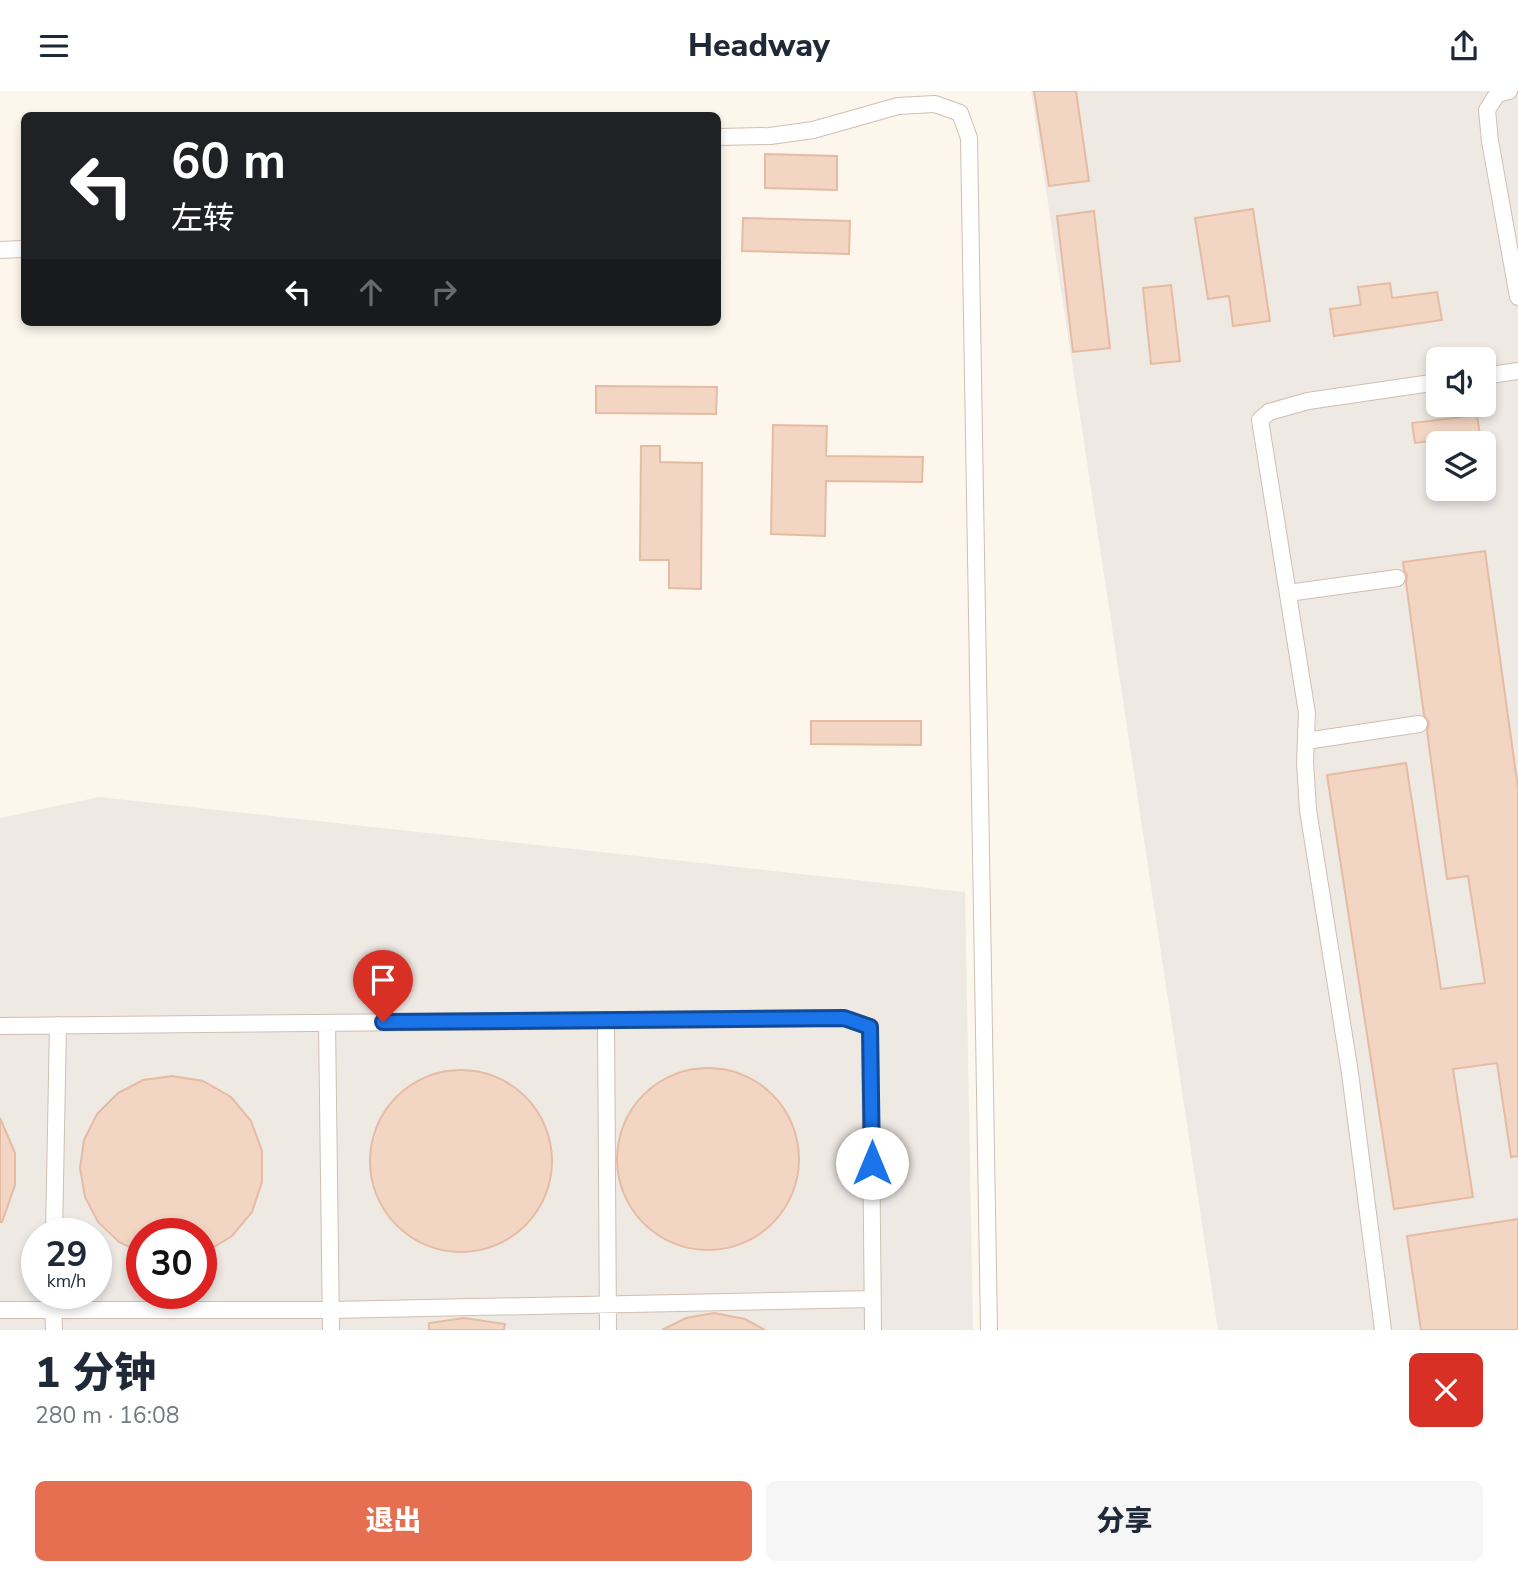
<!DOCTYPE html>
<html lang="zh">
<head>
<meta charset="utf-8">
<style>
	body { margin:0; font-family:"Nunito Sans","Noto Sans SC",sans-serif; background:#f6f6f7; color:#1f2937; height:100vh; display:flex; flex-direction:column; font-size:26px; white-space:nowrap }
	* { box-sizing:border-box; margin:0 }
	p { font-size:23px; color:#747a83 }
	.icon { flex:none; width:38px; height:38px; fill:none; stroke:currentColor; stroke-width:2; stroke-linecap:round; stroke-linejoin:round }
	.map { position:relative; height:1239px; overflow:hidden }
	.details { display:flex; flex-direction:column; background:#fff; flex:1 }
	.details>* { flex:none }
	.guide { position:absolute; left:21px; top:21px; width:700px; height:214px; border-radius:10px; box-shadow:0 4px 10px #0003; background:#202124; color:#fff; overflow:hidden }
	.fabs { position:absolute; left:1426px; top:256px; display:grid; gap:14px }
	.fabs a { display:grid; place-items:center; width:70px; height:70px; border-radius:10px; background:#fff; box-shadow:0 4px 10px #0003; font-size:35px }
	.speed { position:absolute; left:21px; top:1127px; display:flex; gap:14px; font-size:35px; font-weight:700; text-align:center }
	.speed>* { display:grid; place-content:center; width:91px; height:91px; border-radius:50%; background:#fff; box-shadow:0 4px 10px #0003; line-height:1 }
	.speed small { font-size:18px; font-weight:400 }
	.speed .limit { border:10px solid #d22; background:#fff; color:#111 }
	.pin { position:absolute; display:grid; place-items:center; width:60px; height:60px; color:#fff; margin:-72px -30px; border-radius:50% 50% 50% 0; rotate:-45deg; box-shadow:0 0 7px #0007 }
	.pin .icon { rotate:45deg }
	.me { position:absolute; width:77px; margin:-38px; rotate:0deg; stroke-linejoin:round; filter:drop-shadow(0 0 5px #0008) }
	.turn { display:flex; align-items:center; gap:24px; height:147px; padding:0 35px; font-size:32px }
	.turn .icon { width:91px; height:91px; stroke-width:2.5 }
	.turn b { display:block; font-size:49px; line-height:60px }
	.lanes { display:flex; align-items:center; height:66px; padding:0 35px; background:#0003; justify-content:center; gap:35px; direction:ltr }
	.lanes .off { opacity:.35 }
	.round { display:grid; place-items:center; flex:none; width:74px; height:74px; border-radius:10px; background:#f6f6f7 }
	.overview { display:flex; align-items:center; justify-content:space-between; height:119px; padding:0 35px }
	h1 { font-size:42px; font-weight:800; line-height:52px }
	.button { display:flex; gap:14px; margin-top:auto; padding:14px 35px }
	.button a { flex:1; height:80px; border-radius:10px; background:#e76f51; color:#fff; font-size:28px; font-weight:800; line-height:80px; text-align:center }
	.button a+a { background:#f6f6f7; color:#1f2937 }
	header { display:flex; justify-content:space-between; align-items:center; height:91px; padding:0 35px; background:#fff; font-size:32px; font-weight:800 }
	.map>svg:first-child { display:block }
	.industrial { fill:#efe9e4; fill-rule:evenodd }
	.building { fill:#f3d5c3; stroke:#e6bba3; stroke-width:2 }
	.lines { fill:none; stroke-linecap:round; stroke-linejoin:round }
	.minor-casing { stroke:#d1beb0; stroke-width:18 }
	.minor { stroke:#fff; stroke-width:16 }
	.route-casing { stroke:#114b97; stroke-width:18 }
	.route { stroke:#1a73e8; stroke-width:12 }
</style>
</head>
<body>
<header><svg class="icon" aria-label="menu" viewBox="0 0 24 24"><path d="M4 6h16M4 12h16M4 18h16"/></svg>Headway<svg class="icon" aria-label="share" viewBox="0 0 24 24"><path d="M12 15V3M7 8l5-5 5 5M5 13v7h14v-7"/></svg></header>
<div class="map">
<svg width="1518" height="1239" viewBox="0 0 1518 1239">
	<rect width="100%" height="100%" fill="#fdf6ec"/>
	<path class="industrial" d="M1031,0H1518V1239H1218ZM1438,268H1484V313H1438ZM1438,352H1484V397H1438Z
		M99,706L965,801L973,1239H0V727ZM37,1143H96V1202H37ZM142,1143H201V1202H142Z"/>
	<path class="building" d="M1034,0H1076L1089,90L1049,95Z
		M765,63L837,65V99L765,97Z
		M1253,118L1270,230L1233,235L1229,205L1208,208L1195,127Z
		M1094,120L1110,257L1073,261L1057,125Z
		M743,127L850,130L849,163L742,160Z
		M1390,192L1392,207L1437,201L1442,229L1334,245L1330,218L1361,214L1358,196Z
		M1171,194L1180,270L1151,273L1143,197Z
		M596,295L717,296L716,323L596,322Z
		M1477,324L1480,344L1415,352L1412,332Z
		M773,334L827,335L826,365L923,366L922,391L826,390L825,445L771,443Z
		M641,355H660V371L702,372L701,498L669,497V469H640Z
		M1485,460L1518,697V1065L1511,1066L1497,972L1453,978L1473,1106L1394,1118L1327,684L1406,672L1441,898L1485,892L1468,785L1447,788L1427,640L1429,632L1424,624L1406,492L1407,485L1404,479L1403,471Z
		M811,630H921V654L811,653Z
		M617 1068a91 91 0 1 1 182 0a91 91 0 1 1-182 0Z
		M370 1070a91 91 0 1 1 182 0a91 91 0 1 1-182 0Z
		M172,985L203,990L231,1006L251,1030L262,1060V1091L252,1121L232,1145L201,1164V1143H142V1162L119,1151L98,1131L85,1106L80,1077L84,1049L97,1023L118,1002L143,989Z
		M0,1027L15,1062V1094L2,1131H0Z
		M1518,1128V1239H1421L1407,1145Z
		M714,1222L745,1228L765,1239H662L686,1227Z
		M464,1227L505,1233L504,1239H429V1232Z"/>
	<g class="lines">
		<defs>
			<path id="minor" d="M1509,0L1497,3L1487,19L1490,50L1518,206
				M718,46L770,45L813,39L898,15L935,13L960,22L969,47L989,1239
				M0,159L24,158
				M1484,285L1518,280
				M1288,502L1397,487
				M1306,650L1419,633
				M606,929L608,1239
				M327,932L331,1239
				M0,935L844,927L870,936L873,1239
				M54,1143L58,934
				M53,1202L54,1239
				M0,1219H330L873,1208
				M1383,1239L1350,982L1308,719L1305,671L1307,622L1260,329L1269,321L1308,310L1438,291"/>
		</defs>
		<use href="#minor" class="minor-casing"/>
		<use href="#minor" class="minor"/>
	</g>
	<g class="lines">
		<defs>
			<path id="route" d="M383,931L844,927L870,936L872,1072"/>
		</defs>
		<use href="#route" class="route-casing"/>
		<use href="#route" class="route"/>
	</g>
</svg>
<div class="fabs">
<a><svg class="icon" aria-label="sound" viewBox="0 0 24 24"><path d="M4 9h4l5-4v14l-5-4H4zM17 9q2 3 0 6"/></svg></a>
<a><svg class="icon" aria-label="layers" viewBox="0 0 24 24"><path d="M12 4l9 5-9 5-9-5zM3 14l9 5 9-5"/></svg></a>
</div>
<div class="speed"><div>29<small>km/h</small></div><div class="limit">30</div></div>
<div class="pin" style="left:383px;top:931px;background:#d93025"><svg class="icon" aria-label="arrive" viewBox="0 0 24 24"><path d="M6 21V4h12l-3 4 3 4H6"/></svg></div>
<svg class="me" style="left:872px;top:1072px" viewBox="-20 -20 40 40"><circle r="19" fill="#fff"/><path d="M0-13L10 11 0 6-10 11z" fill="#1a73e8"/></svg>
<div class="guide">
<div class="turn"><svg class="icon" aria-label="left" viewBox="0 0 24 24"><path d="M17 20v-9H6M10 6l-5 5 5 5"/></svg><div><b>60 m</b>左转</div></div>
<div class="lanes"><svg class="icon" aria-label="left" viewBox="0 0 24 24"><path d="M17 20v-9H6M10 6l-5 5 5 5"/></svg><svg class="icon off" aria-label="ahead" viewBox="0 0 24 24"><path d="M12 20V5M6 11l6-6 6 6"/></svg><svg class="icon off" aria-label="right" viewBox="0 0 24 24"><path d="M7 20v-9h11M14 6l5 5-5 5"/></svg></div>
</div>
</div>
<section class="details">
<div class="overview"><div><h1>1 分钟</h1><p>280 m · 16:08</p></div><a class="round" style="background:#d93025;color:#fff"><svg class="icon" aria-label="close" viewBox="0 0 24 24"><path d="M6 6l12 12M18 6L6 18"/></svg></a></div>
<div class="button"><a>退出</a><a>分享</a></div>
</section>
</body>
</html>
